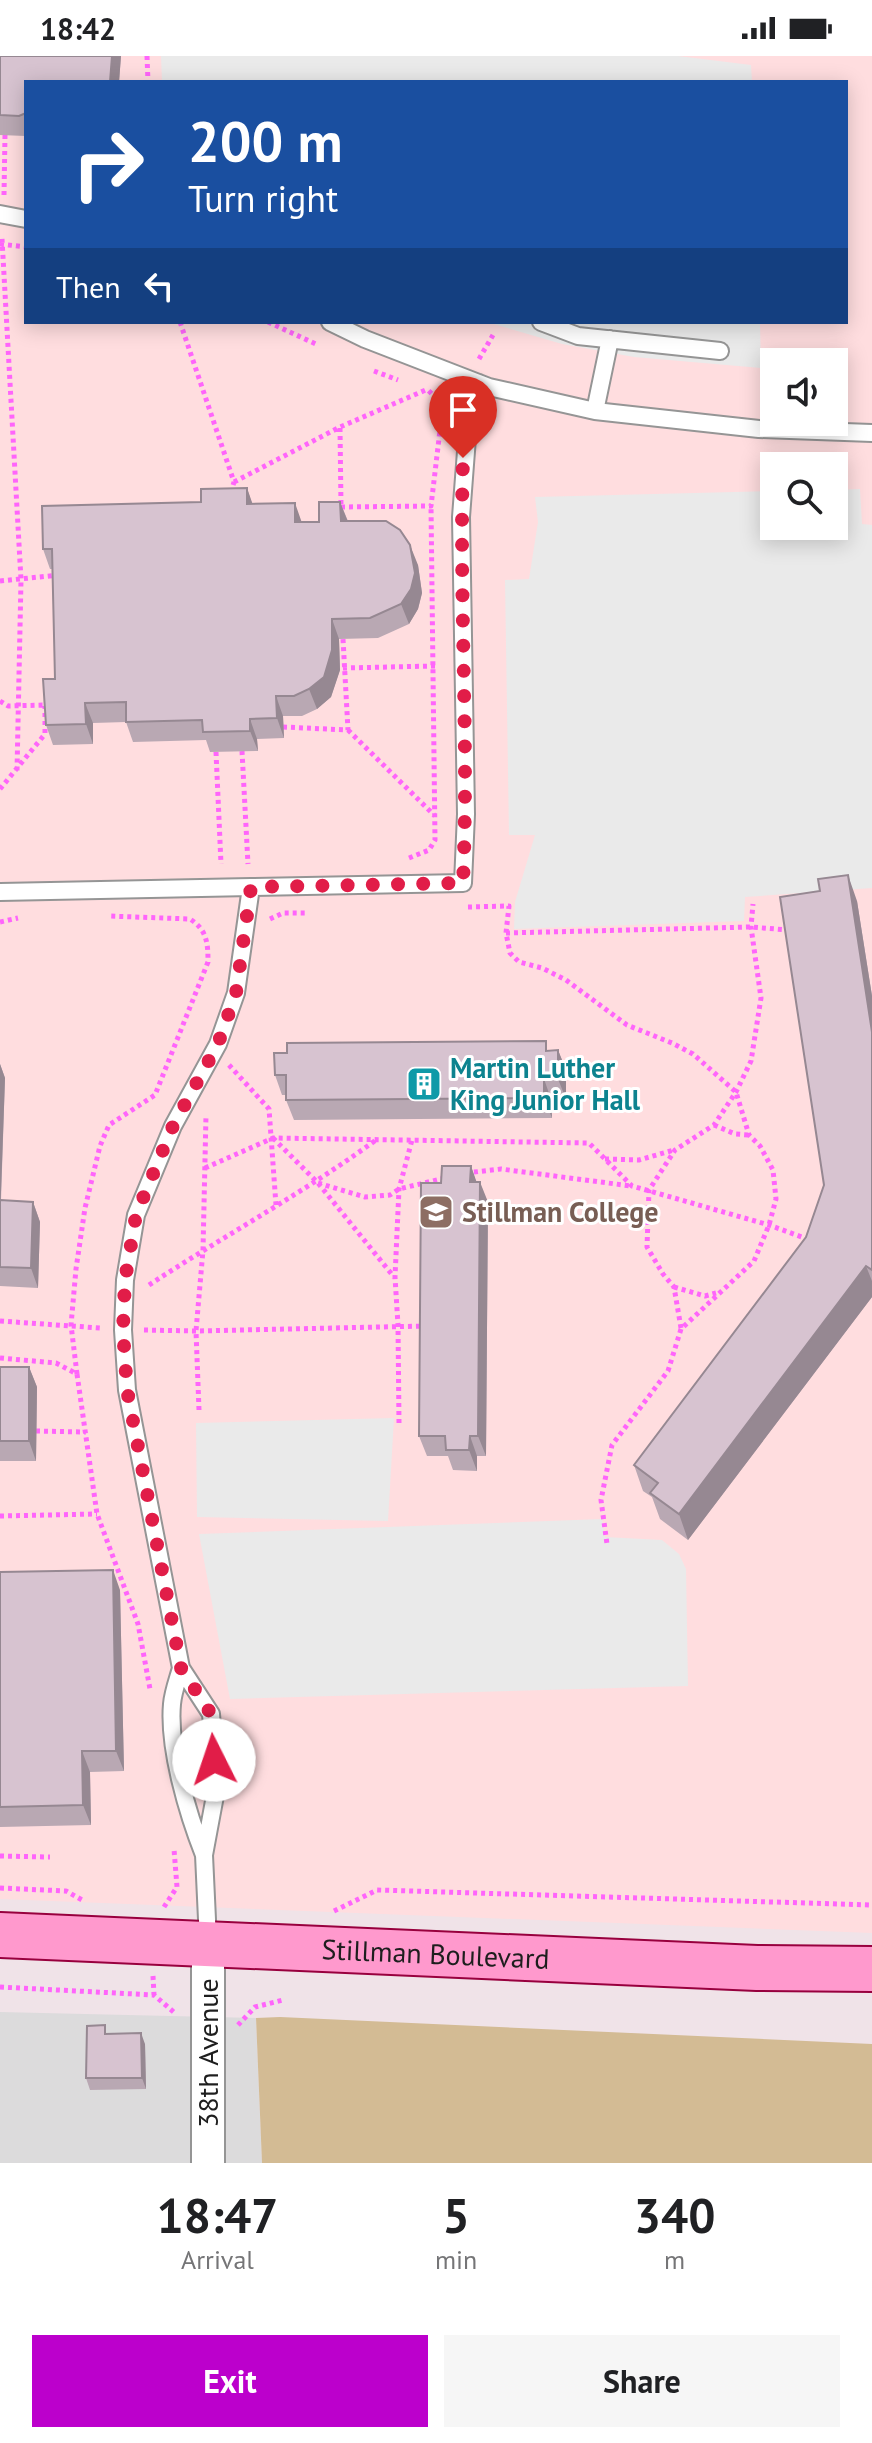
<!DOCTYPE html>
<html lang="en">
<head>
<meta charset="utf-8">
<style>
	body { margin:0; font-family:"PT Sans",sans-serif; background:#f6f6f6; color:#202124; height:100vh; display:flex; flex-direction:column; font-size:30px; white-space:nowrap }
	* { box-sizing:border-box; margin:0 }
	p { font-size:26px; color:#757577 }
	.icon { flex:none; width:44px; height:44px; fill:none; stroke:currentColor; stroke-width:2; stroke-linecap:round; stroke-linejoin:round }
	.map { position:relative; height:2107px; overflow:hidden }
	.drawer { display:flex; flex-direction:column; background:#fff; flex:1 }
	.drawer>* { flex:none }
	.guide { position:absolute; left:24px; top:24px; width:824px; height:244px; border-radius:0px; box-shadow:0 4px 20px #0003; background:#1a4fa0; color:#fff; overflow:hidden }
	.buttons { position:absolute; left:760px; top:292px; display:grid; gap:16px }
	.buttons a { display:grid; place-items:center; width:88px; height:88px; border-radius:0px; background:#fff; box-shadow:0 4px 20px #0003; font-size:40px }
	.pin { position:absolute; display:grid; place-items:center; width:68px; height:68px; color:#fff; margin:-82px -34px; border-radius:50% 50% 50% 0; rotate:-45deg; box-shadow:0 0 8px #0007 }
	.pin .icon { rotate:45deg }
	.me { position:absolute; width:88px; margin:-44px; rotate:356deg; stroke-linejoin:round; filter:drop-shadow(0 0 6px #0008) }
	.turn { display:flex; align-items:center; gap:28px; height:168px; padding:0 32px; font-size:36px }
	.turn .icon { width:104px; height:104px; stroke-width:2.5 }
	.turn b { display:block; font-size:56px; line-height:68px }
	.then { display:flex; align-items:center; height:76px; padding:0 32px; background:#0003; gap:16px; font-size:30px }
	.eta { display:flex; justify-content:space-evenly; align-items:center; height:136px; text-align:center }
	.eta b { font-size:48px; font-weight:800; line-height:56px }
	.action { display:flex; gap:16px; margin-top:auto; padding:16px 32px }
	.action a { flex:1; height:92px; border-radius:0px; background:#bc00cc; color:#fff; font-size:32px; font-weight:800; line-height:92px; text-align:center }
	.action a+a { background:#f6f6f6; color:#202124 }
	.status { display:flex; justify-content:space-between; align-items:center; height:56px; padding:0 40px; background:#fff; direction:ltr }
	.status svg { height:22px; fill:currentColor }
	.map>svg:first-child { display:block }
	.residential { fill:#dcdbdc }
	.education { fill:#ffdddf; fill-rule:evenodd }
	.forest { fill:#d3bb94 }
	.parking { fill:#eaeaea }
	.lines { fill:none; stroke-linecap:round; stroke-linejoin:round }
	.lane-casing { stroke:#959595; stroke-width:20 }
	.street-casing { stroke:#959595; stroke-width:36 }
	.primary-casing { stroke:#98003e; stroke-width:48 }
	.path { stroke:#ff65fb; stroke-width:5; stroke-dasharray:4 4; stroke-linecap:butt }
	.lane { stroke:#fff; stroke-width:16 }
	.street { stroke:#fff; stroke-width:32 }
	.primary { stroke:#ff99cd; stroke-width:44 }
	.wall { fill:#b9a8b3 }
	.shaded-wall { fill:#968892 }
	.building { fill:#d7c3d0; stroke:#968892; stroke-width:2 }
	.route { stroke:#e11d48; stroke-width:14; stroke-dasharray:0 25.2 }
	.labels { text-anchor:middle; stroke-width:6; stroke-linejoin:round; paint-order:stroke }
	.culture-label { font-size:28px; font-weight:bold; fill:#0d838f; stroke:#fff; text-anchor:start }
	.education-label { font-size:28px; font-weight:bold; fill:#785e54; stroke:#fff; text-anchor:start }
	.street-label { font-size:28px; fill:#1e1e1e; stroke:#fff }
</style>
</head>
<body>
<div class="status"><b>18:42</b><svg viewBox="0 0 49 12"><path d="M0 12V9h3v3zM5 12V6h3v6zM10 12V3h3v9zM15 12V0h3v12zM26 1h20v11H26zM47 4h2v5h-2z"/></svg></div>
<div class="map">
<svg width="872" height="2107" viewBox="0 0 872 2107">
	<rect width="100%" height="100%" fill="#f0e3e8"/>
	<path class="residential" d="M0,1956L256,1962L262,2107H0Z"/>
	<path class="education" d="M0,0H872V1877L0,1843ZM26,26H846V266H26ZM774,306H834V366H774ZM774,410H834V470H774Z"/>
	<path class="forest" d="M280,1961L872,1988V2107H262L256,1962Z"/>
	<path class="parking" d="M161,0H678L751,9L752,26H162Z
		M487,266H760L761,312L634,301L562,288Z
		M860,433L862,468L872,469V832L745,841L744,865L514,873L515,846L535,779H509L505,524L529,523L538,466L535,441L774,435V470H834V434Z
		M394,1362L388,1465L197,1461L196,1367Z
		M602,1463L605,1481L662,1484L679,1498L686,1513L688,1630L230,1643L199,1478Z"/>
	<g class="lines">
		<defs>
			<path id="lane" d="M0,158L26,163
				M330,266L365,283L489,331L595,355L759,373L872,377
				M541,266L578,280L720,295
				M595,355L610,283
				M0,836L251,831
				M181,1612C178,1623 173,1636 172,1648C168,1692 188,1759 204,1799
				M208,1885L204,1799L217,1729L211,1658L181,1612L127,1334L123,1274L125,1224L136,1159L173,1070L218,988L236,937L251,831L463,827L466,758L461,461L468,369L479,327"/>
			<path id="street" d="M208,2107V1887"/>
			<g id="primary">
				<path id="s1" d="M0,1879L757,1912L872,1913"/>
			</g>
		</defs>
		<use href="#lane" class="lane-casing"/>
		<use href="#street" class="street-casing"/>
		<use href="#primary" class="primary-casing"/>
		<path class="path" d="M147,0L148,26
			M4,139L5,79
			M2,183L21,524L17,715
			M0,188L26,191
			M180,266L234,426L231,436
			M268,266L318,289
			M479,303L493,279
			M374,315L398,324
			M340,372L341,450
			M234,426L340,371L428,333
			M341,451L431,450L443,349L427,333
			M0,525L59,519
			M343,612L435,610
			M0,645L8,650L45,649
			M283,671L348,674L343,583
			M348,674L435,760
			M242,695L248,808
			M216,696L221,808
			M0,733L45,678V650
			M409,802L429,794L435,784L431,450
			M468,851L509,850L506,877L510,897L519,906L542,912L566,924L627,969L672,987L693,998L736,1036L749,1079L760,1090L773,1114L776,1143L769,1169L754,1205L681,1273L668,1315L612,1389L601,1444L607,1488
			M270,863L283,857H306
			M0,866L18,862
			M506,877L751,871L788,874
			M229,1009L269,1053L276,1149
			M714,1069L735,1078L749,1079
			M273,1082L318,1127L394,1221
			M605,1103L639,1104L674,1094
			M205,1112L273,1082L589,1087L632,1130L769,1169L810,1184
			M466,1117L501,1113L631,1130
			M318,1127L365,1141L390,1139L399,1133L445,1122
			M149,1229C224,1180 303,1137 376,1084
			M674,1231L705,1240L716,1237
			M0,1265L100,1272
			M681,1272L674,1231L663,1218L647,1191L649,1134L675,1094L714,1069L736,1036L751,1005L761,942L751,871L753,848
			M144,1274L196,1275L426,1270
			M0,1302L56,1307L77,1318L97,1458L138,1568L150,1633
			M77,1318L71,1269L76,1213L85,1152L100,1090L109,1069L155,1039L208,906C208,887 207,874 190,863L108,860
			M199,1354L196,1275L203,1194L206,1059
			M399,1367L398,1269L395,1221L399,1133L412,1084
			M36,1375L86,1376
			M0,1460L97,1458
			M0,1800L50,1801
			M0,1832L66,1835L84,1845
			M164,1851L177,1831L174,1793
			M334,1855L377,1834L872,1849
			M153,1920L154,1939
			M0,1931L154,1939L176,1958
			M238,1969L255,1951L283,1944"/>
		<use href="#lane" class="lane"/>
		<use href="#street" class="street"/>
		<use href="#primary" class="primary"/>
	</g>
	<path class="wall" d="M0,0H121L119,26H26V80L0,79Z
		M247,432L252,448L302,466H319L340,446L348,465L418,509L422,537L418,553L409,568L378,582L339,583L340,614L331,641L317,653L302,660H283L284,682L257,683L258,695L210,696L206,684L133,686L126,666L93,667V688L53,689L46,669L55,623L52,513H50L43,493Z
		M857,845L872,940V1241L688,1484L660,1463L652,1441L643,1435L634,1409L806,1181L824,1129Z
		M558,994L566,1014V1043H551L552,1062L294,1064L286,1044V1039H282L275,1019Z
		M0,1008L5,1022L1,1144L33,1146L40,1166L38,1232L0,1230Z
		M471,1110L476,1126L488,1146L486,1400H477V1415L453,1414L448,1400H427L419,1380L441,1127Z
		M0,1311H29L37,1331L36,1405H0Z
		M0,1516L120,1534L124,1715L90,1716L91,1769L0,1771Z
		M108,1978L145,1988L146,2033L90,2034L86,2022Z"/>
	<path class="shaded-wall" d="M112,0H121L119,26H110Z
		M247,432L254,452L247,448Z
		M340,446L348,466L341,465Z
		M295,447L302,467L295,466Z
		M410,489L418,509L422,537L418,553L409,568L401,548Z
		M332,563L339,583L340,614L331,641L317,653L309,633Z
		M276,640L283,660L284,682L277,662Z
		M85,647L93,667V688L86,668Z
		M250,663L257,683L258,695L250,675Z
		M848,819L857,845L872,940V976Z
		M558,994L566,1014V1043L558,1023Z
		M0,1008L5,1022L0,1164Z
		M544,1023L551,1043L552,1062L544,1042Z
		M471,1110L478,1130L470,1126Z
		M480,1126L488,1146L486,1400L478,1380Z
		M33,1146L40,1166L38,1232L31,1212Z
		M866,1210L872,1225V1241L688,1484L679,1458Z
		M29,1311L37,1331L36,1405L29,1385Z
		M470,1380L477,1400V1415L469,1394Z
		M113,1514L120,1534L124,1715L116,1695Z
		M82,1695L90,1716L91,1769L83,1749Z
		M141,1977L145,1988L146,2033L142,2022Z"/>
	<path class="building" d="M0,0H112L110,26H26V57L19,60L0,59Z
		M247,432V448L295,447V466H319V446H340L341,465H386L400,474L410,489L415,517L411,533L401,548L370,562L332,563V594L324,621L309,633L294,640H276L277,662L250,663V675L203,676L202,664L126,666V646L85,647L86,668L46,669L43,623H55L52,493H43L42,450L201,446V433Z
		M848,819L872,976V1214L866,1210L679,1458L650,1437L658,1427L634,1409L806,1181L824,1129L780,841L820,835L818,823Z
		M546,985V995L558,994V1023H544V1042L286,1044V1019H275L274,997H287V987Z
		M442,1110H471L470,1126H480L478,1380H470L469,1394H446L445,1380H419L421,1127H441Z
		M0,1144L33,1146L31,1212L0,1211Z
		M0,1311H29V1385H0Z
		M113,1514L116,1695H82L83,1749L0,1751V1516Z
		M105,1969V1978L141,1977L142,2022H86L87,1970Z"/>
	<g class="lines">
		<path class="route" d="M214,1704L211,1658L181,1612L127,1334L123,1274L125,1224L136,1159L173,1070L218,988L236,937L251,831L463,827C469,685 459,544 463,402"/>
	</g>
	<defs>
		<symbol id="building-square" viewBox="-11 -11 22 22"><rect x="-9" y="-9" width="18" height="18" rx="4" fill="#0f9aa8" stroke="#fff"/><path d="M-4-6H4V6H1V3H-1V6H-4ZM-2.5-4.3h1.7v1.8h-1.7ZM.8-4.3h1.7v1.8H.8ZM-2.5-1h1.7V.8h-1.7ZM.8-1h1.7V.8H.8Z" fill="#fff"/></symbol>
		<symbol id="university-square" viewBox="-11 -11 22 22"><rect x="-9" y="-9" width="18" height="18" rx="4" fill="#8d6e63" stroke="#fff"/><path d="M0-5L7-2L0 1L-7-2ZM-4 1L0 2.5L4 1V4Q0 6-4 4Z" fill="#fff"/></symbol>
	</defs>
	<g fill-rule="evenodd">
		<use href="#building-square" x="404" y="1008" width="40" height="40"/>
		<use href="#university-square" x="416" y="1136" width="40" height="40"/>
	</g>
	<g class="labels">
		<g class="culture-label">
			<text x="450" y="1022">Martin Luther<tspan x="450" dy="32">King Junior Hall</tspan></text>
		</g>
		<g class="education-label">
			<text x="462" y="1166">Stillman College</text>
		</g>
		<g class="street-label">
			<text dy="10" stroke="none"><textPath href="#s1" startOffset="436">Stillman Boulevard</textPath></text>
			<text transform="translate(208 1997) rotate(-90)" y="10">38th Avenue</text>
		</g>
	</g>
</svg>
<div class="buttons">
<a><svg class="icon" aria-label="sound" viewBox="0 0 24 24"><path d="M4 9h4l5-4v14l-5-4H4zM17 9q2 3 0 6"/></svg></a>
<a><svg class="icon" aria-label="search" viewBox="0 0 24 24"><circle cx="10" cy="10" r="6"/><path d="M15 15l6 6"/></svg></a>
</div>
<div class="pin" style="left:463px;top:402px;background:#d93025"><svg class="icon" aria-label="arrive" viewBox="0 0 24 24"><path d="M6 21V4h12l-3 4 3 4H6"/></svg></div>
<svg class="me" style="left:214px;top:1704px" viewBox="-20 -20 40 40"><circle r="19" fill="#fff"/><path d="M0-13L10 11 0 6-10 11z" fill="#e11d48"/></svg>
<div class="guide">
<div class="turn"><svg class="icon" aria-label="right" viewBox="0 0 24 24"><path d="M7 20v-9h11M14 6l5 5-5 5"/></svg><div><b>200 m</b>Turn right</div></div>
<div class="then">Then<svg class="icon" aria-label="left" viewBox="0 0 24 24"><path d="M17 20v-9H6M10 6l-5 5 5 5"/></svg></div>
</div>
</div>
<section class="drawer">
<div class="eta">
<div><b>18:47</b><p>Arrival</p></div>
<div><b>5</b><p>min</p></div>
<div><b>340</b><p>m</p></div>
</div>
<div class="action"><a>Exit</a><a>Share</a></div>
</section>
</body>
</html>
